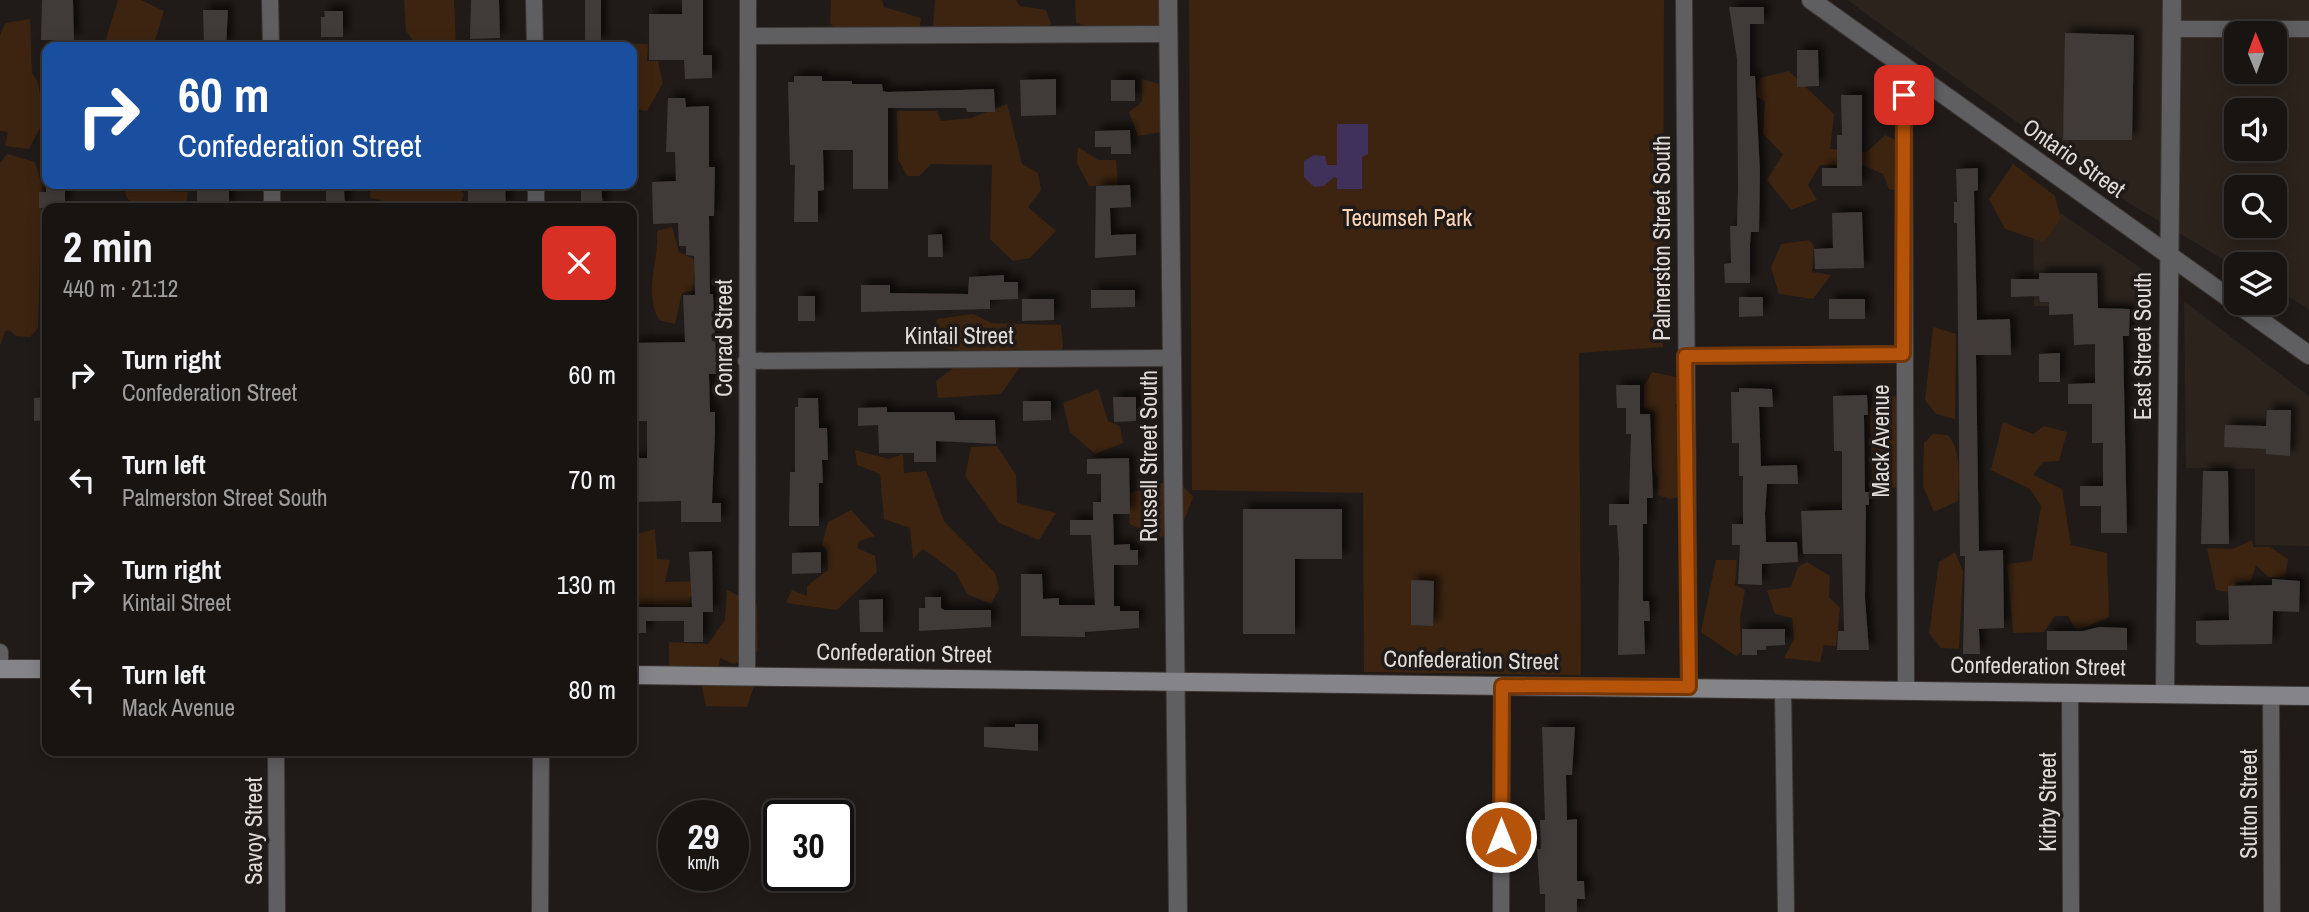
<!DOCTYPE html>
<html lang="en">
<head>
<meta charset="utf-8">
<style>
	body { margin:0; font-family:"Archivo Narrow",sans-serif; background:#211d1b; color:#f1f3f6; height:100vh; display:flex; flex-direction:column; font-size:26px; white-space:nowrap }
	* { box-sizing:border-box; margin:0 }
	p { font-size:23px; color:#9f9e9f }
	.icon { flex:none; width:38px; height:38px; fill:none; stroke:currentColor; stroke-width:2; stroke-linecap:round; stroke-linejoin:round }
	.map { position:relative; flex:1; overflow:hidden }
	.sheet { position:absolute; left:42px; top:203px; width:595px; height:553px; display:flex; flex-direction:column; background:#181412; border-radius:14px; box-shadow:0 4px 18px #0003,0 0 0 2px #363332 }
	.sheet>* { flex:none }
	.top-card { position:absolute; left:42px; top:42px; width:595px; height:147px; border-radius:14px; box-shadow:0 4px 18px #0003,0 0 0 2px #363332; background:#1a4fa0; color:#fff; overflow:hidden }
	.needle { width:46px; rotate:359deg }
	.buttons { position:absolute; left:2224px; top:21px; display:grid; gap:14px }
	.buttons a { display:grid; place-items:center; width:63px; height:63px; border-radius:14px; background:#181412; box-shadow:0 4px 18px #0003,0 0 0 2px #363332; font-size:35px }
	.speed { position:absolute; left:658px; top:800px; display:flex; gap:14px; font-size:35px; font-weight:700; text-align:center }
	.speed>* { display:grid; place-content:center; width:91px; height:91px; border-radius:50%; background:#181412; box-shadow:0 4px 18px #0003,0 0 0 2px #363332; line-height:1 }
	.speed small { font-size:18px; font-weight:400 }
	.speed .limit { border:4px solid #111; border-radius:10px; background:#fff; color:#111 }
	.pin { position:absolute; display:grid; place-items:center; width:60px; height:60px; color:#fff; margin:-30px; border-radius:14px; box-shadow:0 4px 10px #0006 }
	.me { position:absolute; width:77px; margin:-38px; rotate:0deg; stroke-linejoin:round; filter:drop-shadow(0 0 5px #0008) }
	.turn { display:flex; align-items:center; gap:24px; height:147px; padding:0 21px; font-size:32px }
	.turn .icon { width:91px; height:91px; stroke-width:2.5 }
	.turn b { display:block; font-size:49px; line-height:60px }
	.round { display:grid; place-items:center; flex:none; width:74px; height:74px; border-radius:14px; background:#211d1b }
	.summary { display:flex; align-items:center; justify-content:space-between; height:119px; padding:0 21px }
	h1 { font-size:42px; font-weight:700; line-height:52px }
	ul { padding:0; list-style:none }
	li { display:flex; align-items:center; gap:21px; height:105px; padding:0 21px }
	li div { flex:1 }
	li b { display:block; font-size:26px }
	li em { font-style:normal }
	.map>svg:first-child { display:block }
	.built { fill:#2c231c; fill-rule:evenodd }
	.green { fill:#3c2410 }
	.water { fill:#3f315a }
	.building { fill:#3f3b37; filter:url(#shadow) }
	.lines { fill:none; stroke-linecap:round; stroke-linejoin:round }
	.minor-casing { stroke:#3b3633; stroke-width:18 }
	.tertiary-casing { stroke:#3b3633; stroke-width:20 }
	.secondary-casing { stroke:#3b3633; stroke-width:20 }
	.minor { stroke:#5f5e61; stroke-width:16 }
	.tertiary { stroke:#5f5e61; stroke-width:18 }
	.secondary { stroke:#858488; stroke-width:18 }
	.route-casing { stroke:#753606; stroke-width:18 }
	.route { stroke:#b45309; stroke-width:12 }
	.labels { text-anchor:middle; stroke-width:7; stroke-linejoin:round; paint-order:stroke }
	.street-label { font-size:23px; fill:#dedbd9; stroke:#201b18 }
	.park-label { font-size:23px; fill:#fed6b7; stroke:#201b18 }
</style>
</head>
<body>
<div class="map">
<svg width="2309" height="912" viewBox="0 0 2309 912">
	<defs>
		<filter id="shadow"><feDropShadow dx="6" dy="-6" stdDeviation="3.5" flood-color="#0009"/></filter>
	</defs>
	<rect width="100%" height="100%" fill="#201b18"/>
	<path class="built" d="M1847,0H2309V309L2275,289V264L2236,267L2132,205ZM2236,33H2275V72H2236ZM2236,110H2275V149H2236ZM2236,187H2275V226H2236Z
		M2033,194L2152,276V306H2034Z
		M2184,301L2309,396V546L2255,545V469L2186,468Z"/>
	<path class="green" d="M118,0H141L164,11L153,47H114L105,42Z
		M404,0H454L456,47H418L406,31Z
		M831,0H882L884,7L921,18L919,33L837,31L830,23Z
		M935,0H1016L1020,6L1046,10L1051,24L1040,30L1017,26L1003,32L943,30L933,26Z
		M1075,0H1166L1164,26L1102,30L1076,23Z
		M1189,0H1664L1663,347L1579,353L1581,675L1364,672L1363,493L1192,490Z
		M30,19L32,73L38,82L44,120L29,149L5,146L8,132L0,131V36L5,23Z
		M619,43L648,44L647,61H658L663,83L647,111L632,108V47H621Z
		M1789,71L1834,114L1830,149L1867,152L1885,135L1906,145L1898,191L1889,189L1883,174L1863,165H1820L1808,185L1817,200L1791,210L1767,180L1783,154L1763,134L1765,102L1755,95L1760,78Z
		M1142,79L1167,86L1168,131L1138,136L1129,112L1142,102Z
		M1007,104L1022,164L1038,173L1041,190L1028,207L1056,231L1030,258L1013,261L990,239L992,165L931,164L919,176H907L898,159L897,111H937L941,121L971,118Z
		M1078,147L1098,160H1116L1118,185L1089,186L1077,163Z
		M7,154L35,162L42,185L38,328L30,337L16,336L9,330L5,331L0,346V163Z
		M2013,164L2055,196L2061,219L2044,242L2005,229L1989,199Z
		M125,184H145L147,190L188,192L186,208H133L126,195Z
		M381,184H457L464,195L458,208H384L380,200L370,198L371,187Z
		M672,227L679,252L695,260L693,291L682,293L675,324L659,320C643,290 659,264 657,231Z
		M1809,240L1814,246L1812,272L1831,275L1813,299L1779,294L1771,268L1781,244Z
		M973,314L992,323L1061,325L1063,347L1052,363L1033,352L1014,349L1020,367L1001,394L938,398L936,381L960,363V351L933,345L937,319Z
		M1933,327L1956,334L1955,419L1936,414L1925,400Z
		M1652,372L1690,380L1689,395L1675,405L1677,411L1692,418L1683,496L1670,499L1658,495V477L1653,467L1655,413L1644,407V386Z
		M1098,389L1108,421L1120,426L1123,443L1095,454L1070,432L1063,403Z
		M1873,392L1901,398L1897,426L1911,433L1901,488L1872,486L1870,415Z
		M2003,422L2033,434L2044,426L2067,432L2059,461L2043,462L2033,475L2062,489L2071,545L2107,553L2109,617L2077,631L2068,616H2055L2044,632L2013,633L2007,564L2032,561L2041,506L2030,489L1991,470Z
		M1933,434L1948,435C1962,452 1959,480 1958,501L1934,512L1923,486L1924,443Z
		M997,446L1016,475L1017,503L1056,513L1039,540L999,523L965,476L971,447Z
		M855,450L889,459L903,454L904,473L926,471L944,521L995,573L999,589L991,604L967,594L956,573L923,549L913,559L910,528L884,519L880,474L857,465Z
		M1161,483L1182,485L1193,497L1180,531L1157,538L1130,524L1127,494Z
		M851,510L875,536L859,541L857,548L875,556L877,572L837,610L786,603L792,590L807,596V586L828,570L827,551L822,545L828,522Z
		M655,529L657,559L670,560L665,582L704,581L706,595L690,596V606L632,604V535Z
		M2252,540L2254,547H2270L2288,559L2285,577H2268L2256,565L2251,581L2236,583L2235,593L2216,590L2207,548L2233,549Z
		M1955,552L1963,571L1959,649L1941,648L1929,633L1939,562Z
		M1716,560H1737L1735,585L1745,590L1740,618L1741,652L1736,656L1701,632Z
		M1807,562L1830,576L1829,597L1840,608L1836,646L1824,645L1820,662L1784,658L1794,639L1792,618L1775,614L1767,590L1791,587L1798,567Z
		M727,590L757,605L758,651L734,664L720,658L718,670L755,683L747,707L706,706L699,672L669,667V642L708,644L725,620Z"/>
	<path class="water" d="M1337,124H1368V154L1362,157V189H1337V178L1334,177L1324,186L1314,187L1304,177V161L1314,155L1325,156L1327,165H1337Z"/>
	<path class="building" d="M42,0H73L74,40H41Z
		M471,0H499L500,38L470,39Z
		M585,0H601V43H585Z
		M682,0H703V55H712V78L685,79L684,60H649V14H682Z
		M1729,7H1764V24H1750V76H1755L1760,172L1759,232H1751L1750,244V283H1725L1724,264L1731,263L1730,226H1737L1738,187L1737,59Z
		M203,10H228L226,47H204Z
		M324,11H343V37H321V17H325Z
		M2065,33L2134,35L2132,140H2063Z
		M1797,50H1818L1819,86L1797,87Z
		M794,76H822V81H852V84H882L883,91L887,92L994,89L995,112H967L966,108H888V189H853V150H823L824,190L818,191V222H794L795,165H790L788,82H794Z
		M1056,79V115L1021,116L1020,80Z
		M1111,80H1135V101H1111Z
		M1841,95H1862V186H1822V168H1837V135H1842Z
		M668,98H685L686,107L709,106V167H715L714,216H709L710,294H713L717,374H709L710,412H715V432L712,503H721V522H681V501L632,502V458H647V421H632V343L685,342L683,295H695L694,256L686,255V246H679L678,223L653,224L652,182L676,181L675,152H666Z
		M1130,130L1131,154H1111V147H1095V131Z
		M1978,168V190L1974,191L1977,320L2010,319L2011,355H1976L1979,551L2003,550L2004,628L1979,629L1980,654H1963L1965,556H1960L1957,223H1954V202H1957L1956,169Z
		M46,184H65V208H39V192H46Z
		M468,184H505L506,208H468Z
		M581,184H601L603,208H581Z
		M1130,185L1131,207L1110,208L1111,235L1136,234V255L1095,258L1096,186Z
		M326,188H344L345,208H326Z
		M229,190V208H197V191Z
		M1862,212L1864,268L1815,269L1814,249L1833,248L1832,213Z
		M942,234L943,257H928V235Z
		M2039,273H2097L2098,308L2130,309L2129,336H2123L2127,533H2101V506H2080V486H2103V443H2092V404H2068V384L2095,383V344L2074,345L2073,314L2049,315V302H2040L2039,296L2011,297V279H2039Z
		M1004,275V282H1018V299L990,300V309L861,312V285H890V293L968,294L969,277Z
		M1091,290H1135V307L1091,308Z
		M798,296H815V321H798Z
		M1739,297H1763V316L1739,317Z
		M1022,299H1054V320L1022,321Z
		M1829,299H1865V319H1829Z
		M2060,353V382H2039V354Z
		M1616,385H1640V414H1650L1653,498H1647V524H1643V601H1649L1650,621H1644L1645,654L1618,655L1619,557L1617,525H1609V504H1629L1631,434H1626V408H1617Z
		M1739,388L1772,389L1773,407H1759L1761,466L1797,465L1798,484H1767L1765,514L1766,542H1797L1798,562L1762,564V585L1738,584L1740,545H1732V524H1743V476H1739V443H1732L1731,392H1739Z
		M1867,395L1868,415H1864L1865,492H1869V505H1866L1865,598L1869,650H1837L1838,631H1844L1842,554H1803L1801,511L1842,510V451H1834L1833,396Z
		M47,397V420L34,421V398Z
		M1113,397H1136V421L1114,422Z
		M798,398H818L819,428H827L828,460H822L823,483H819V526H789L790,472H795V407H798Z
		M1023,401H1051V420L1023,421Z
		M887,407V412H954L955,420H995L996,444L936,441V462H914V453H879L878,425L858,426V408Z
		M2267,410H2291L2290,456L2266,454V449L2224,447L2225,425L2266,426Z
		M1129,458L1130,514H1113L1114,545L1130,544V550H1138V565H1114V606H1120V611H1139V628L1085,632V637L1021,636V574H1042L1043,599L1059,598V605H1095L1091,535H1070V520H1093V502H1101V474H1087V459Z
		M2203,471H2228L2229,544H2201Z
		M1243,509H1342V559H1295V634H1243Z
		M712,551L713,612H703V642H684V621H646V633H632V607H692L689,552Z
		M821,552V573L792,574V553Z
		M2272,579L2300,581L2299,612L2273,611L2272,644L2200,645L2196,642V621L2229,620L2228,586L2272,585Z
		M1411,580L1434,581L1433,626L1411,625Z
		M925,597H941V608L944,610H991V627L919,631V608H925Z
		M883,599V632H860L859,600Z
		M2099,627L2127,628V650H2047V631H2083Z
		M1742,629H1785V645L1766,646V650H1757V655H1742Z
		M1015,724H1038V751L984,747V727H1015Z
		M1542,727H1575L1572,775H1566L1567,820L1577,819V881H1584L1585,899H1577V912H1545V894H1540L1537,849H1541L1540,820H1545Z"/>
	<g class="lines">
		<defs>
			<path id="minor" d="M270,0L271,47
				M534,0L535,47
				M1684,0L1689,687
				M2172,29H2309
				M749,36L1168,34
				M1904,67L1906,689
				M272,184V208
				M536,184V208
				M1685,356L1903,354
				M746,361L1173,358
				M0,652V669
				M747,676L748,0
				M1783,689L1786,912
				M2070,692L2071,912
				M2271,695L2272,912
				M276,751L277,912
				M540,912L541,751
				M1501,912L1502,686"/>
			<path id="tertiary" d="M1168,0L1178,912
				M1811,0L2309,355
				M2165,692L2172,0"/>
			<path id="secondary" d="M0,669H47
				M632,675L2309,696"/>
		</defs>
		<use href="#minor" class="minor-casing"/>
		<use href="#tertiary" class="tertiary-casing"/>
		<use href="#secondary" class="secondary-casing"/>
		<use href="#minor" class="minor"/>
		<use href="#tertiary" class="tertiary"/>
		<use href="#secondary" class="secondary"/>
	</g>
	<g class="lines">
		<defs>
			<path id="route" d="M1501,837L1502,686L1689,687L1685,356L1903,354L1904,95"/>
		</defs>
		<use href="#route" class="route-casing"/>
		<use href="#route" class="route"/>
	</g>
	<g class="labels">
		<g class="street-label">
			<text transform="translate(2074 158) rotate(35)" y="8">Ontario Street</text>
			<text transform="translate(1662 238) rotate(-90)" y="8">Palmerston Street South</text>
			<text x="959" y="344">Kintail Street</text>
			<text transform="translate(724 338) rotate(-90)" y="8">Conrad Street</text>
			<text transform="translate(2143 346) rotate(-90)" y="8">East Street South</text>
			<text transform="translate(1881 441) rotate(-90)" y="8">Mack Avenue</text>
			<text transform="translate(1149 456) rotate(-90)" y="8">Russell Street South</text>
			<text transform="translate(904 653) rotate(1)" y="8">Confederation Street</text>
			<text transform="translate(1471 660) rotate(1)" y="8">Confederation Street</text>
			<text transform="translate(2038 666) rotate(1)" y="8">Confederation Street</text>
			<text transform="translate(2048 802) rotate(-90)" y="8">Kirby Street</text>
			<text transform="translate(2249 804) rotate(-90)" y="8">Sutton Street</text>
			<text transform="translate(254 831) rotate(-90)" y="8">Savoy Street</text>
		</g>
		<g class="park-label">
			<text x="1407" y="226">Tecumseh Park</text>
		</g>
	</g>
</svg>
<div class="buttons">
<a><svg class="needle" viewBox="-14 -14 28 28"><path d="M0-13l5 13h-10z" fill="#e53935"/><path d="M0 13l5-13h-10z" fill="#9f9e9f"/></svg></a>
<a><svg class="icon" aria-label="sound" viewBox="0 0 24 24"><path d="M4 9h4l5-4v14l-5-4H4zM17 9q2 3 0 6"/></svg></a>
<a><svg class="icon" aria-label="search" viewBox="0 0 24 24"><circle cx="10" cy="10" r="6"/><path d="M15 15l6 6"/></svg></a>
<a><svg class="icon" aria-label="layers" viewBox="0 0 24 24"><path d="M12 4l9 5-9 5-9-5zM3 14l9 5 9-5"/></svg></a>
</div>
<div class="speed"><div>29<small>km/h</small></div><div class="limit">30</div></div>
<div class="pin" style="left:1904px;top:95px;background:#d93025"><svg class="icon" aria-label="arrive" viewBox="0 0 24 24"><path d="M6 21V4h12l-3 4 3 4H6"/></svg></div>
<svg class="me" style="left:1501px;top:837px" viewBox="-20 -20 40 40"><circle r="17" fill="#b45309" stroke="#fff" stroke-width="3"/><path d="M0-11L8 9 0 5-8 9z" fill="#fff"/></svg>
<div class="top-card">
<div class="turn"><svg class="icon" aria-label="right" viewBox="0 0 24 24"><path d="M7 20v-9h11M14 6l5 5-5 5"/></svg><div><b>60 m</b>Confederation Street</div></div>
</div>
<section class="sheet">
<div class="summary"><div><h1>2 min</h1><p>440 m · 21:12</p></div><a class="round" style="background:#d93025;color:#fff"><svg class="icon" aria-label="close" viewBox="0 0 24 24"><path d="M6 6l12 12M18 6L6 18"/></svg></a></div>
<ul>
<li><svg class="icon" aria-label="right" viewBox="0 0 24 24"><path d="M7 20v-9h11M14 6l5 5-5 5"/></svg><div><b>Turn right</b><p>Confederation Street</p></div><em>60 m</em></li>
<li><svg class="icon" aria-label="left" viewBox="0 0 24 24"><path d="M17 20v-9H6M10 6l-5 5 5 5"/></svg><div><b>Turn left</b><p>Palmerston Street South</p></div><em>70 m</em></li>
<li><svg class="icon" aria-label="right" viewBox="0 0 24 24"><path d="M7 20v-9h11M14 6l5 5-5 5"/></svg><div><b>Turn right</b><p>Kintail Street</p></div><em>130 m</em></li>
<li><svg class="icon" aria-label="left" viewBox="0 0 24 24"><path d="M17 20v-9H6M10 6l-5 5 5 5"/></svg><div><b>Turn left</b><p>Mack Avenue</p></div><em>80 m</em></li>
</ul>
</section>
</div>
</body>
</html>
